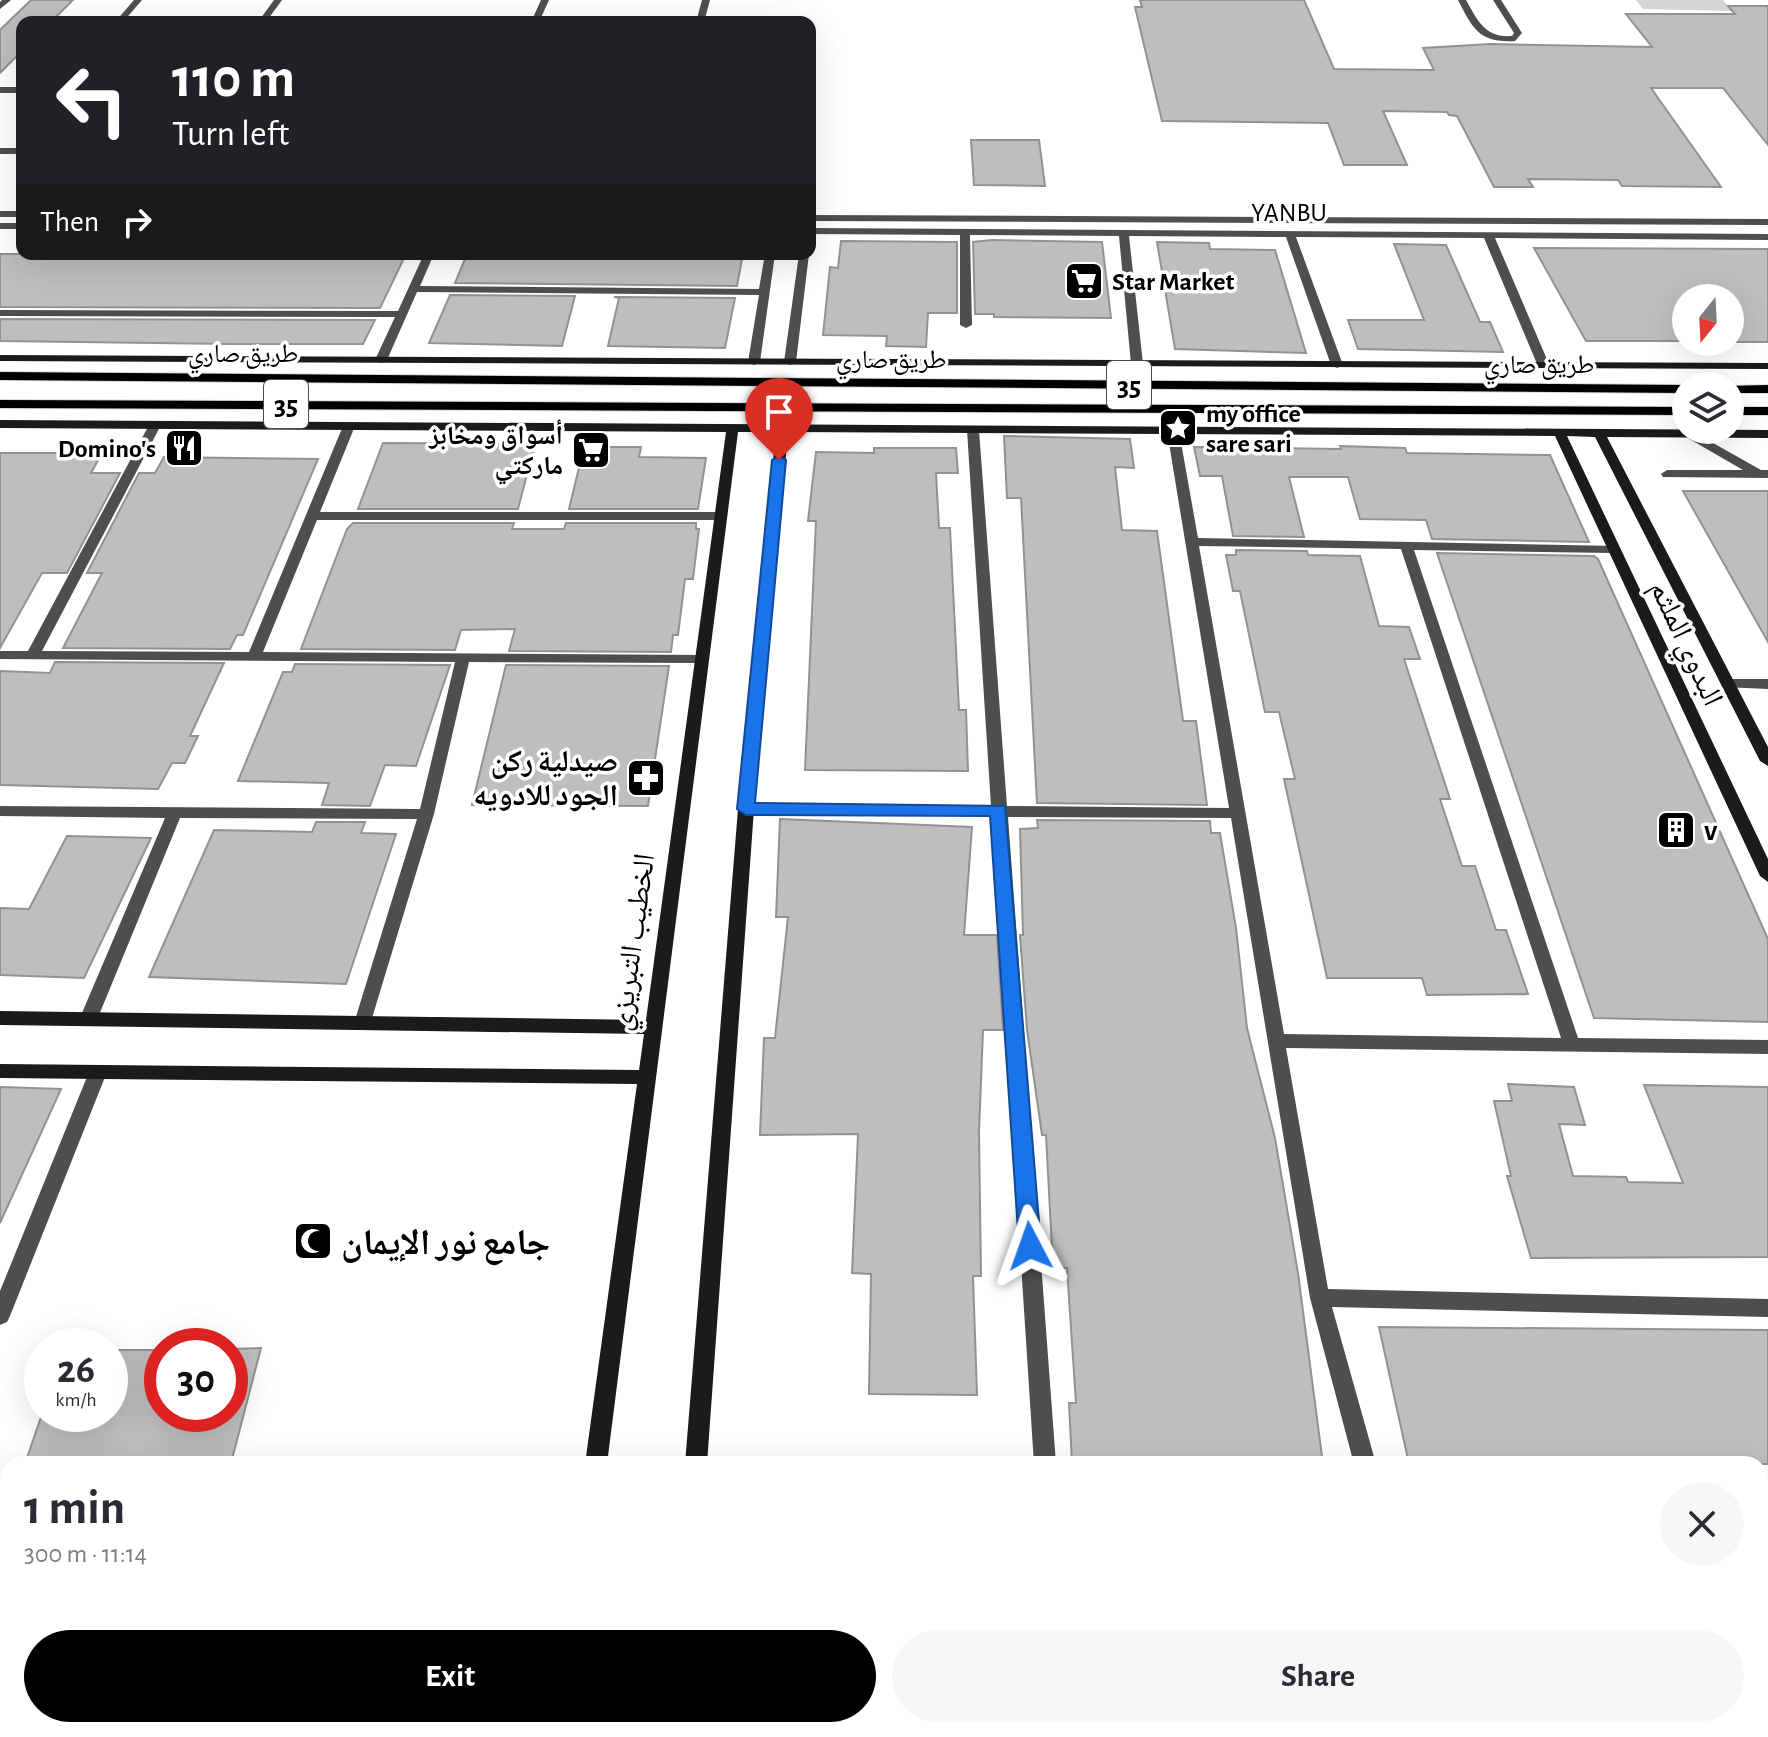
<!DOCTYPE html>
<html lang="en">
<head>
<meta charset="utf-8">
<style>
	body { margin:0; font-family:"Alegreya Sans","Noto Naskh Arabic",sans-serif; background:#f7f7f7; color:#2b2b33; height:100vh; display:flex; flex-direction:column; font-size:30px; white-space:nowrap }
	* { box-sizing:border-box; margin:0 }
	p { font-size:26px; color:#7c7c81 }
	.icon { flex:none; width:44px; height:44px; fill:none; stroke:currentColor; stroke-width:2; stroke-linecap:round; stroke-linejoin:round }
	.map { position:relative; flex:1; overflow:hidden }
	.panel { position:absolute; left:0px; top:1456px; width:1768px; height:282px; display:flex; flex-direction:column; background:#fff; border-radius:24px 24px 0 0; box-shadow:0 8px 32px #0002 }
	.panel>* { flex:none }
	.guide { position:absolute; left:16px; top:16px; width:800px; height:244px; border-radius:16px; box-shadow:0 8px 32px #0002; background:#202124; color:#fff; overflow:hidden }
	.needle { width:52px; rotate:198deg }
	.fabs { position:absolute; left:1672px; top:284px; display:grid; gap:16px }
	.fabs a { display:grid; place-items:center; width:72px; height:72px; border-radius:50%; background:#fff; box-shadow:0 8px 32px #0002; font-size:40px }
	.speed { position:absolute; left:24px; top:1328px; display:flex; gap:16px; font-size:40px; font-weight:700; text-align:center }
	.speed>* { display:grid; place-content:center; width:104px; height:104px; border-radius:50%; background:#fff; box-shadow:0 8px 32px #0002; line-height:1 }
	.speed small { font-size:20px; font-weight:400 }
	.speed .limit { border:12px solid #d22; background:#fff; color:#111 }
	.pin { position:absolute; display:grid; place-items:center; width:68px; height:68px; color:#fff; margin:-82px -34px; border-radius:50% 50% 50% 0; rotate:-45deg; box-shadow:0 0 8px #0007 }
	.pin .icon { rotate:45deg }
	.me { position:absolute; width:88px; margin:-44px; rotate:356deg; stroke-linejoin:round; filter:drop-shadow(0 0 6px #0008) }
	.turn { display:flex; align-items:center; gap:28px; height:168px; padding:0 24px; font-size:36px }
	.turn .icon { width:104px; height:104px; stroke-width:2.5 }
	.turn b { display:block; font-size:56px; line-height:68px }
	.then { display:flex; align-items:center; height:76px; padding:0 24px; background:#0003; gap:16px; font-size:30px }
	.round { display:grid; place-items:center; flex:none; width:84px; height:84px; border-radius:42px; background:#f7f7f7 }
	.headline { display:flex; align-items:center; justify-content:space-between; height:136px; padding:0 24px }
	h1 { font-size:48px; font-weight:700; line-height:60px }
	.primary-button { display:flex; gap:16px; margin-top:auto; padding:16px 24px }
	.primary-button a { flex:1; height:92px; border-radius:48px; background:#000; color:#fff; font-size:32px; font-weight:700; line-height:92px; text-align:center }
	.primary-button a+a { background:#f7f7f7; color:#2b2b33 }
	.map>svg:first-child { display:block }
	.green { fill:#d5d5d5 }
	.building { fill:#bebebe; stroke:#929292; stroke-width:2 }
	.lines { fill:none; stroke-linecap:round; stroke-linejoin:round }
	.primary-casing { stroke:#dbdbdb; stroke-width:2 }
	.lane { fill:#4e4e4e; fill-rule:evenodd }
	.street { fill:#4e4e4e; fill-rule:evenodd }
	.secondary { fill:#1b1b1b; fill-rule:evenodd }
	.primary { fill:#000; fill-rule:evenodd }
	.route { fill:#1a73e8; stroke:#114b97; stroke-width:2 }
	.labels { text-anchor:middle; stroke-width:7; stroke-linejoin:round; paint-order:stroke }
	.far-street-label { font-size:26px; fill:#000; stroke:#fff }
	.far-poi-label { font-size:26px; font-weight:bold; fill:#000; stroke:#fff; text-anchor:start }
	.shield { fill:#fff; stroke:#4c4c4c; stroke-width:2 }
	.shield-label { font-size:28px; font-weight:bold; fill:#000 }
	.street-label { font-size:30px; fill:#000; stroke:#fff }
	.poi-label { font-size:30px; font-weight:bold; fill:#000; stroke:#fff; text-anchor:end }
	.near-poi-label { font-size:36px; font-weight:bold; fill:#000; stroke:#fff; text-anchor:start }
</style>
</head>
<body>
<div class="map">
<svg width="1768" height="1737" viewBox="0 0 1768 1737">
	<rect width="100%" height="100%" fill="#fff"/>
	<path class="green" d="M1636,0H1723L1732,11L1643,9Z"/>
	<path class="building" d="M31,0H73L51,22H22V51L0,73V30Z
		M1140,0H1304L1334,69L1434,70L1423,48L1490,44L1652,47L1626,14H1735L1728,6H1768V145L1723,88H1651L1721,187L1622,186L1618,180L1528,179L1533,187H1494L1457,116L1449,115L1447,112L1383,111L1407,165H1344L1328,123L1162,121L1135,7H1142Z
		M971,140H1039L1045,186L974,185Z
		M992,240L1102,242L1111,318L994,317V314H975L973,242Z
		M841,241L957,242V313H928L926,347L886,346L887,336L823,335L830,267L838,268Z
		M1157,242L1209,243L1210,249L1275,250L1306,353L1175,349Z
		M1394,244L1446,245L1480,322H1490L1503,352L1358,349L1348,320H1424Z
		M1534,248L1768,249V342H1730V298H1686V341H1586Z
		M0,254H406L380,308L0,307Z
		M467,254H743L737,286L455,283Z
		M450,295L575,296L562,346L429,343Z
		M614,297L735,298L725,348L608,346L619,298Z
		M0,319L375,320L363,344H231L0,341Z
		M1004,436L1130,439L1134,468L1115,467L1122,530L1157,531L1183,721H1196L1207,805L1037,803L1021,498H1007Z
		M383,443L535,444L518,509H358Z
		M1340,446L1405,448L1407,453L1550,455L1589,542L1432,539L1426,520L1360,519L1348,477H1289L1304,537L1233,536L1222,476H1200L1194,447L1341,449Z
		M584,447H641L639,457L706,458L698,509H569Z
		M874,448H956L958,473H936L939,528H950L959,710H966L968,771L805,770L816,521H808L816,452L874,453Z
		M0,453H102L91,473H120L67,573H42L0,648Z
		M164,457L318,459L243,635H237L230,649L63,648L102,573H87L139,473H155Z
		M1683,491H1768V642Z
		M353,523H514L512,529H564L566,523H696V529H699L693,579H685L678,635H673L671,652L509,651L515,629L461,630L455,650L301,649L347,529Z
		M1236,550L1307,551L1308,555L1360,556L1379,626L1409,627L1420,659H1404L1450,799H1440L1462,866H1475L1496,930H1506L1528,994L1427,995L1422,978H1327L1284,779H1295L1279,712H1265L1240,591H1233L1226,555H1236Z
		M1437,553L1594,556L1598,559L1768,939V1022L1594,1018Z
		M55,662L224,663L190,736H198L185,763H172L158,789L0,785V671L50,673Z
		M295,664L450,665L416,766L385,765L370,806L322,805L329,783L238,781L283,672H292Z
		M506,665L669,666L648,806L472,805Z
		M780,819L972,827L964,935H997L1003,1030H983L979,1132L981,1276H973L977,1395L869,1394L871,1274L852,1273L858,1134L760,1135L764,1038H775L788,917H776Z
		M1037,820L1210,821L1211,833H1220L1236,928L1247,1028L1275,1138L1298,1273L1323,1464H1072L1069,1403H1076L1067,1268H1053L1046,1135H1042L1027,1030L1020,935H1023L1020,829L1038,828Z
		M316,822H365L361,833L396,834L346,984L149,977L214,830L312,832Z
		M67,836L151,838L84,978L0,975V908L29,909Z
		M1508,1084L1574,1087L1585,1125L1559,1124L1573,1176L1626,1177L1628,1182L1683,1183L1644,1085L1768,1087V1257L1531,1258L1507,1176H1511L1494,1101H1512Z
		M0,1087L61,1089L0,1223Z
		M1379,1327L1768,1330V1464H1409Z
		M261,1348L231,1463L25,1464L42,1414H110V1350H162V1414H230V1349Z"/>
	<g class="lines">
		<defs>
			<path id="primary" d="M0,372L1686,385L1691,386H1686V393L0,380Z
				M1768,385V393H1730V386H1725Z
				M0,400L1686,407V415L0,408Z
				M1730,407H1768V415H1730Z"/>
		</defs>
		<use href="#primary" class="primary-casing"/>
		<path class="lane" d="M1458,0H1466C1478,21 1485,38 1512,36L1514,33L1493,0H1501L1522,33L1515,41C1479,43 1473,29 1458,0Z
			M1690,430L1761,470H1768V478L1663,477L1661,474L1667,470H1743L1686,437V431Z
			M0,1685H8V1709H0Z"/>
		<path class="street" d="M2,0H11L0,9V2Z
			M134,0H142L123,22H115Z
			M274,0H282L266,22H258Z
			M541,0H549L539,22H531Z
			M702,0H710L704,22H696Z
			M0,87H22V93H0Z
			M0,148H22V154H0Z
			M0,211H22V217H0Z
			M810,215L1768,219V225L810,221Z
			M0,223H22V229H0Z
			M810,228L1768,234V240L1495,238L1549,364L1543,367L1537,364L1484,238L1296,237L1343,365L1337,368L1331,365L1286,237L1129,236L1143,364L1137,367L1131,364L1119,236L970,235L972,325L966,328L960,325V235L810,234Z
			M424,254H434L420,286L759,289L765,254H775L760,362L754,365L748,362L759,295L417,292L387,360L381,363L375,360L395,317L0,316V310L398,311Z
			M799,254H809L796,362L790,365L784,362Z
			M155,421L161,425L42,651L249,652L343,426L349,422L355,426L320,512H721L727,516L721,520H317L263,652L702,655L709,659L702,663L469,662L434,814L369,1028H357L354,1023L417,819L180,818L97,1020L94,1025H82L79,1020L165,818L0,816V806L420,809L455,662L0,659V651H28L149,425Z
			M973,426L979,430L1007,806L1229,808L1167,431L1169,428H1177L1179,431L1198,538L1618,546L1620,549L1613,553L1414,550L1578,1038L1768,1040V1054L1286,1048L1328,1289L1768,1299V1317L1332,1307L1376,1464H1354L1310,1298L1231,818L1008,817L1056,1464H1034L992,816L746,814L738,809L746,804L991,806L967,430ZM1199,546L1401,549L1561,1038L1284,1034Z
			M1728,679H1768V689L1723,687L1721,684L1723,681Z
			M98,1065L104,1067L107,1072L10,1316L7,1322L0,1325V1291L89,1072L92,1067Z"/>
		<path class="secondary" d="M0,355L1768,363V369L0,361Z
			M0,420L1768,430V438L1607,437L1768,747V766L1760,761L1595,437L1567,436L1768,859V882L1760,876L1555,436L788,432L754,809L707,1464H685L738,809L776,432H738L607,1464H585L637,1084L0,1078V1064L639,1070L644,1034L0,1025V1011L646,1020L726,432L0,428Z
			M1760,1611H1768V1633H1760Z
			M1760,1701H1768V1725H1760Z
			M548,1730H572V1737H548Z
			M648,1730H672L671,1737H647Z"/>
		<use href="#primary" class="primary"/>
	</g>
	<path class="route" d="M779,456L786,460L755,803L1005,806L1041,1246L1038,1253L1030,1256L1022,1253L1019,1246L990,816L746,815L737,809L772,460Z"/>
	<defs>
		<symbol id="supermarket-square" viewBox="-11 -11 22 22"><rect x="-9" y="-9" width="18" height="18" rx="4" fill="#000" stroke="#fff"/><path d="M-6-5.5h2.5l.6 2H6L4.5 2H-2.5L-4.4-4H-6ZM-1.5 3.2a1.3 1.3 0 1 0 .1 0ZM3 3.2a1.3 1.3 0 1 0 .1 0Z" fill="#fff"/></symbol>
		<symbol id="sight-square" viewBox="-11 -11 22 22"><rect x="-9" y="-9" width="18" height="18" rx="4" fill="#000" stroke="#fff"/><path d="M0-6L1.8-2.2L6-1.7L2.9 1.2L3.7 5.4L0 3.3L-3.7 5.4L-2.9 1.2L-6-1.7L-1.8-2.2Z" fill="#fff"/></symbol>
		<symbol id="restaurant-square" viewBox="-11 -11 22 22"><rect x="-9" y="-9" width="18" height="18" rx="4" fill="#000" stroke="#fff"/><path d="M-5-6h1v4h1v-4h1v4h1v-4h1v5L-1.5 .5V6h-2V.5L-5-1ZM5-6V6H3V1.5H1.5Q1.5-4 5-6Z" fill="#fff"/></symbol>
		<symbol id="pharmacy-square" viewBox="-11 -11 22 22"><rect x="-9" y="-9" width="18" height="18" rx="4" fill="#000" stroke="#fff"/><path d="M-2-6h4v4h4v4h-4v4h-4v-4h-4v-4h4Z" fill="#fff"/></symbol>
		<symbol id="building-square" viewBox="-11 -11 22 22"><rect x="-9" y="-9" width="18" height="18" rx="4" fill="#000" stroke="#fff"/><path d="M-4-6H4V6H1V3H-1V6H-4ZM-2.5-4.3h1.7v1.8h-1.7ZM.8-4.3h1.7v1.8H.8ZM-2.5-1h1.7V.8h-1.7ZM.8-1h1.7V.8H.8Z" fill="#fff"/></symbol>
		<symbol id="mosque-square" viewBox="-11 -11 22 22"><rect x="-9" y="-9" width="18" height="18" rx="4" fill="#000" stroke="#fff"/><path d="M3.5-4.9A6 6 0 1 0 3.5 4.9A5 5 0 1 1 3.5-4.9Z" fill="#fff"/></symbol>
	</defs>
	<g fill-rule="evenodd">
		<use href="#supermarket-square" x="1062" y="259" width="44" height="44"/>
		<use href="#sight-square" x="1156" y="406" width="44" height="44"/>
		<use href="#restaurant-square" x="162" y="426" width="44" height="44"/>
		<use href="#supermarket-square" x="569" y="428" width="44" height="44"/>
		<use href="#pharmacy-square" x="624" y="756" width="44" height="44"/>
		<use href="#building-square" x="1654" y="808" width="44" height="44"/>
		<use href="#mosque-square" x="291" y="1219" width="44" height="44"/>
	</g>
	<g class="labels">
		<g class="far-street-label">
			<text x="1289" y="221">YANBU</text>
			<text x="243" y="362">طريق صاري</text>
			<text x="891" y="368">طريق صاري</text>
			<text x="1539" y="373">طريق صاري</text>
		</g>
		<g class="far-poi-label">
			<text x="1112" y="290">Star Market</text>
			<text x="1206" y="422">my office<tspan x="1206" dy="30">sare sari</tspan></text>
			<text x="563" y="444" text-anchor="end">أسواق ومخابز<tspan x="563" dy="30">ماركتي</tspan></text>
			<text x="156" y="457" text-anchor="end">Domino's</text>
		</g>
		<g class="shield">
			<rect x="1107" y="361" width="44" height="48" rx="6"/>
			<rect x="264" y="380" width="44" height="48" rx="6"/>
		</g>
		<g class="shield-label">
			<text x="1129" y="395">35</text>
			<text x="286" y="414">35</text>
		</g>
		<g class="street-label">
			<text transform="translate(1687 643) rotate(65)" y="10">البدوي الملثم</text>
			<text transform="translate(632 942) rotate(-82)" y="10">الخطيب التبريزي</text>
		</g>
		<g class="poi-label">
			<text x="618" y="771">صيدلية ركن<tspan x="618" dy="34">الجود للادويه</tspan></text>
			<text x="1704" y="840" text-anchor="start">v</text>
		</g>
		<g class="near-poi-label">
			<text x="341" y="1254">جامع نور الإيمان</text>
		</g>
	</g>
</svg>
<div class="fabs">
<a><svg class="needle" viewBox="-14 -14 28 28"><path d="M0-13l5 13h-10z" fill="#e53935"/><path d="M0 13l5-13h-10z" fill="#7c7c81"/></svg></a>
<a><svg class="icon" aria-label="layers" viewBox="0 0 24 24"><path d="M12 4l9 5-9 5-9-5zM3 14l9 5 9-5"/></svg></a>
</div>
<div class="speed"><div>26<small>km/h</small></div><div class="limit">30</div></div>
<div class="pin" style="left:779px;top:460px;background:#d93025"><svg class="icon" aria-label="arrive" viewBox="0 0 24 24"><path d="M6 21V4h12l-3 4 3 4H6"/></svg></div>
<svg class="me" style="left:1030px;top:1246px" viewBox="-20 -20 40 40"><path d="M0-17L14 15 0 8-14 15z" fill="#1a73e8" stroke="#fff" stroke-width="4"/></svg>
<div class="guide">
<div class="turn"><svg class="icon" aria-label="left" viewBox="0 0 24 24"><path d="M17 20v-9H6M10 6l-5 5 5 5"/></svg><div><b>110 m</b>Turn left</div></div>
<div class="then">Then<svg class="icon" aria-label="right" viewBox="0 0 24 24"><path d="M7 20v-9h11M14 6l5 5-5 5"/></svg></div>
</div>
<section class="panel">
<div class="headline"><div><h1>1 min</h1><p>300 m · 11:14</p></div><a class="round"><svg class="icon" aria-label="close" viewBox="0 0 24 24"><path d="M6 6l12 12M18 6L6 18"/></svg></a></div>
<div class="primary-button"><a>Exit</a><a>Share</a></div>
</section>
</div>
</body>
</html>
